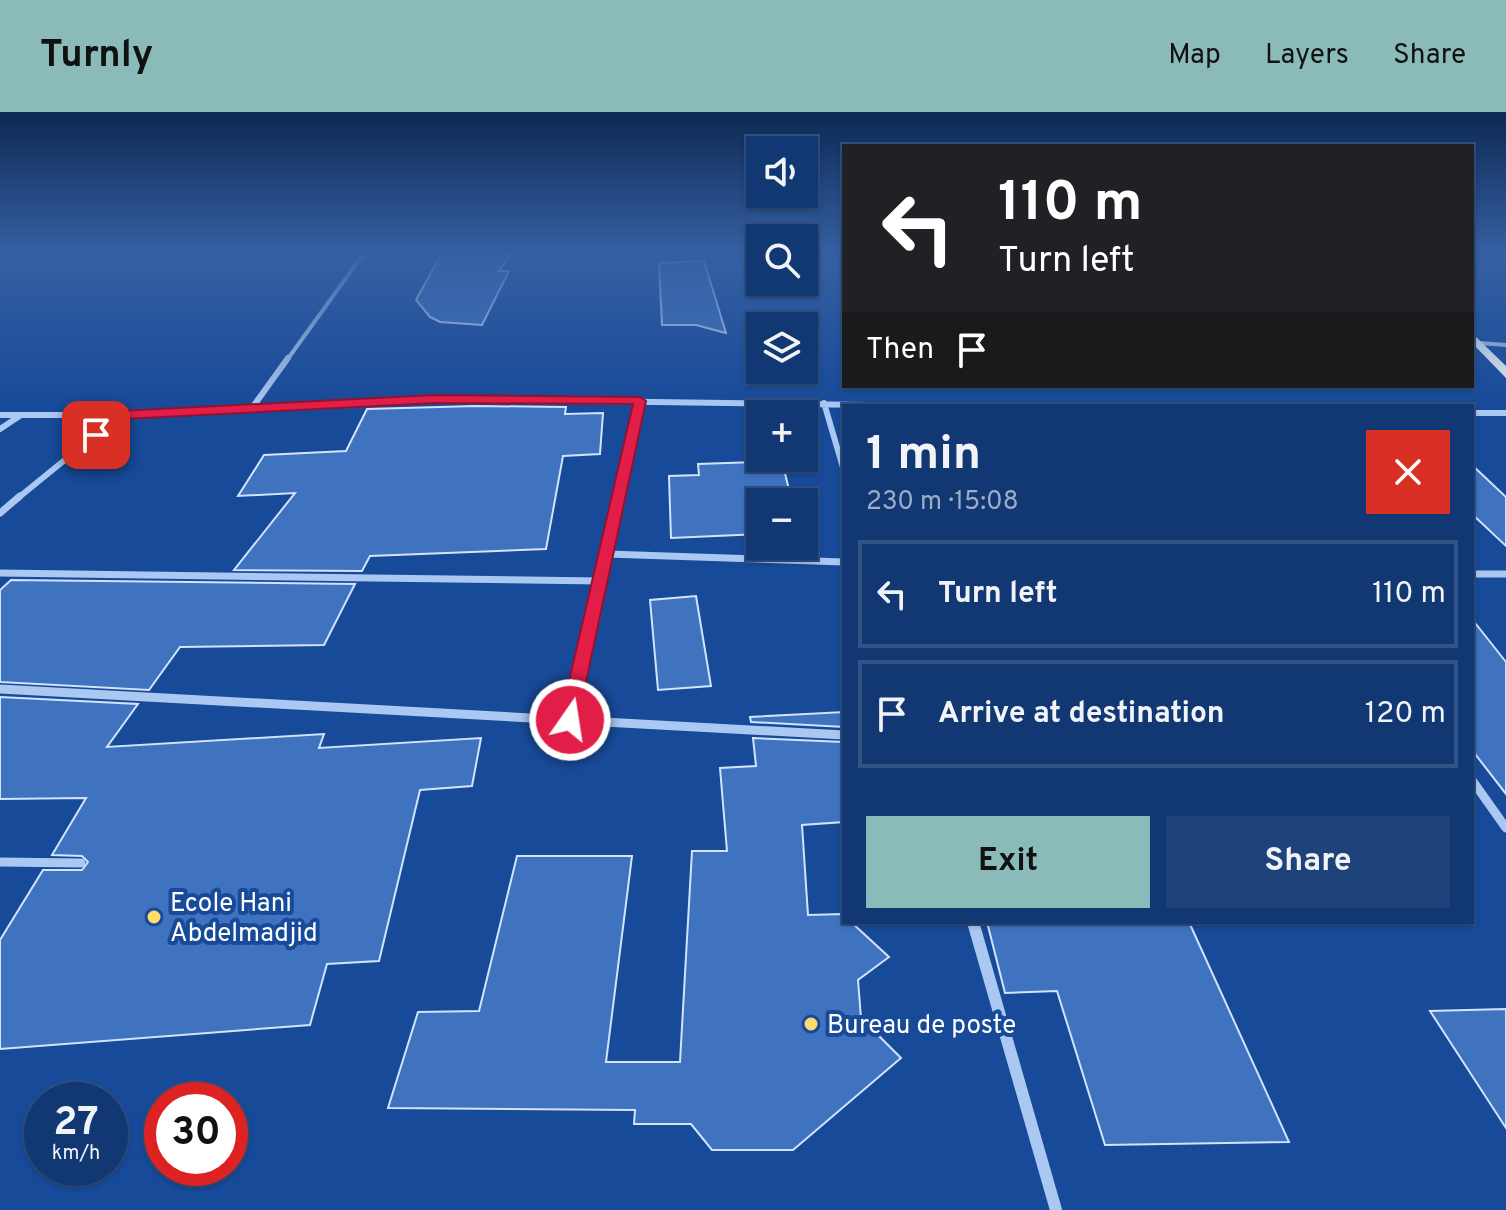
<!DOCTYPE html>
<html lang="en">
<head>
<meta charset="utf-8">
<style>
	body { margin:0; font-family:Overpass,sans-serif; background:#1e437b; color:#f1f3f6; height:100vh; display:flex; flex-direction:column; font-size:30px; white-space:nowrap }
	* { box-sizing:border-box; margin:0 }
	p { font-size:26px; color:#9cacc4 }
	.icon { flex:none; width:44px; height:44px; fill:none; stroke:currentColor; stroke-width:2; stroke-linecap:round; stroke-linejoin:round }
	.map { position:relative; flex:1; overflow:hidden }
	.details { position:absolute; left:842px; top:292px; width:632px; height:520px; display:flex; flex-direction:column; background:#113873; border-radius:0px; box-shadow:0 2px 6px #0004,0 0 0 2px #305285 }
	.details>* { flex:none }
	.hud { position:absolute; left:842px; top:32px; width:632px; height:244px; border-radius:0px; box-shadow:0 2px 6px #0004,0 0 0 2px #305285; background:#202124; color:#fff; overflow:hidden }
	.tools { position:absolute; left:746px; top:24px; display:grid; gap:16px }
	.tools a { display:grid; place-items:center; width:72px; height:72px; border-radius:0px; background:#113873; box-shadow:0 2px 6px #0004,0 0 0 2px #305285; font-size:40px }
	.speed { position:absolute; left:24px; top:970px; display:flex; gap:16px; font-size:40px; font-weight:700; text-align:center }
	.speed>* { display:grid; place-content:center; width:104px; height:104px; border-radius:50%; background:#113873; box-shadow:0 2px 6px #0004,0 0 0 2px #305285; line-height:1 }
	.speed small { font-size:20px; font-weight:400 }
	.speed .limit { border:12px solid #d22; background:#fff; color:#111 }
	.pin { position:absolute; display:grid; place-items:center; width:68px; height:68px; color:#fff; margin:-34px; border-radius:16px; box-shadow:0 4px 12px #0006 }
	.me { position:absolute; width:88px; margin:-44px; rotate:13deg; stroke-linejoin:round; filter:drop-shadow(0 0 6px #0008) }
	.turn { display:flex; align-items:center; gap:28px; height:168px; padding:0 24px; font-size:36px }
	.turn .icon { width:104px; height:104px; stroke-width:2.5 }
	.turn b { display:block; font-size:56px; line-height:68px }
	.then { display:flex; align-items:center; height:76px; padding:0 24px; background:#0003; gap:16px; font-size:30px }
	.round { display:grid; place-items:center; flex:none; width:84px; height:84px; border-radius:0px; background:#1e437b }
	.summary { display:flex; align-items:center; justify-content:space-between; height:136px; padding:0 24px }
	h1 { font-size:48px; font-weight:700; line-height:60px }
	.cta { display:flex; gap:16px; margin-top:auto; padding:16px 24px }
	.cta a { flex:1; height:92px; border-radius:0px; background:#8bbbb9; color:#111; font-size:32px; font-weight:700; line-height:92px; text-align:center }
	.cta a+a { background:#1e437b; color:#f1f3f6 }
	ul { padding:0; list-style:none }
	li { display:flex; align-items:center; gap:24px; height:108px; margin:0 16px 12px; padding:0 8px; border:4px solid #305285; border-radius:0px }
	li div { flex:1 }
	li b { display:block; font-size:30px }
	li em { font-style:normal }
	header { display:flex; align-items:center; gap:48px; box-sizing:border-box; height:112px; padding:0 40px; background:#8bbbb9; color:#111 }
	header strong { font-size:38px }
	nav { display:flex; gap:44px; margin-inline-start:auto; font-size:28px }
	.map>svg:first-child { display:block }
	.building { fill:#3f73c0; stroke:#d2e3fc; stroke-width:2 }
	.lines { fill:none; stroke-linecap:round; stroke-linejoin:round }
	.street-far4 { stroke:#abc8f2; stroke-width:4 }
	.street-far3 { stroke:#abc8f2; stroke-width:6 }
	.street-far2 { stroke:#abc8f2; stroke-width:7 }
	.street-far1 { stroke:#abc8f2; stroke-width:9 }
	.street { stroke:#abc8f2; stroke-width:12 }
	.primary { fill:#f5f9ff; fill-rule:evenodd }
	.route { fill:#e11d48; stroke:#92132f; stroke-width:2 }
	.poi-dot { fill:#ffdb6b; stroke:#174a99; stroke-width:3 }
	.labels { text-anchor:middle; stroke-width:8; stroke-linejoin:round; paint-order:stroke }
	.near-poi-label { font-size:26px; fill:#fff; stroke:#174a99; text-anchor:start }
</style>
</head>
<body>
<header>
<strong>Turnly</strong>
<nav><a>Map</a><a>Layers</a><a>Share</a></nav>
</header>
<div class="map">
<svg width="1506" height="1098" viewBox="0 0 1506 1098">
	<rect width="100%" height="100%" fill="#174a99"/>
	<path class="building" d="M442,141H512L499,159H509L482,213L440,210L430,205L416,188Z
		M704,149L726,221L696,213H662L659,151Z
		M475,294L566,295L565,302L603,301L600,342L563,344L546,437L370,444L362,459L234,458L295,381L238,384L264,343L346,339L367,297Z
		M782,349L792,390H760V422L671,426L669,364L699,363L698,352Z
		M1472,353L1506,385V434L1472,402Z
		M11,468L355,472L324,533L180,535L149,578L0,570V478Z
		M696,484L711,574L658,578L650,488Z
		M1472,507L1506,550V682L1472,638Z
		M0,585L138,592L107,635L324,622L319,636L481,626L472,674L420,678L379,849L327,852L310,913L0,937V828L43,758H82L88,750L82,744L52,743L86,686L0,687Z
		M844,600V615L751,610L750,605Z
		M753,626L844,630V710L802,713L808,803L843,802L844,810H851L889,845L858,868L861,906L901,946L793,1038H712L691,1012H634L635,998L388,996L418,900L479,899L517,744H632L606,950H680L692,739H727L720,656L756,654Z
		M987,810H1189L1289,1030L1105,1033L1057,879L1005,881Z
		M1506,897V1016L1430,899Z"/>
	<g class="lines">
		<path class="street-far4" d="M1480,231L1506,233
			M287,248L364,141"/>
		<path class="street-far3" d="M824,291L844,359
			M252,296L288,246
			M1472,301H1506
			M0,303H120L435,287L937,294
			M0,317L21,303
			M18,386L120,303
			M619,386L640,289"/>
		<path class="street-far2" d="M0,401L20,384
			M607,442L844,450
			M0,461L601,469
			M1472,462H1506
			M579,566L619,384"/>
		<path class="street-far1" d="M0,577L844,623
			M570,608L580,564
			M1472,668L1506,716
			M0,750L81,751"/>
		<path class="street" d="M973,810L1056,1098"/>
		<path class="primary" d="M1472,221L1506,254V266L1472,231Z"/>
	</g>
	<linearGradient id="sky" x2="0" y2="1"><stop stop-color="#0d2954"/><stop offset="0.48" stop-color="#3660a2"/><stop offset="1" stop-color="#3660a2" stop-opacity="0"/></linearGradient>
	<rect width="1506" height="294" fill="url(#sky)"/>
	<path class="route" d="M435,283L640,285L646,289L577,612H563L560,608L633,292L435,291L123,307L100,326L89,323L120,299Z"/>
	<g class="poi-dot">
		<circle cx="154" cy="805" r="8"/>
		<circle cx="811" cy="912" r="8"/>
	</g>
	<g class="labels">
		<g class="near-poi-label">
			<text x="170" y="799">Ecole Hani<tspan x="170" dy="30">Abdelmadjid</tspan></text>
			<text x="827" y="921">Bureau de poste</text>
		</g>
	</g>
</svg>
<div class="tools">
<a><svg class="icon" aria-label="sound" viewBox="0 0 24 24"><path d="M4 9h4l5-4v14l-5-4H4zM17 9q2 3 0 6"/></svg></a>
<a><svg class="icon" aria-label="search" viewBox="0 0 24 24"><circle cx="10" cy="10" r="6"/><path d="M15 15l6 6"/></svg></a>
<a><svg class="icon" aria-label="layers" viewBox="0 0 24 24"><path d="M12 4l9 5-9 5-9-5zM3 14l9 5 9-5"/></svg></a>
<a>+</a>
<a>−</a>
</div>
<div class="speed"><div>27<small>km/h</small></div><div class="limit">30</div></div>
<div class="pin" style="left:96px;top:323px;background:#d93025"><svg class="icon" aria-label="arrive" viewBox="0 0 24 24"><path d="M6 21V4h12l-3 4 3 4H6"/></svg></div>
<svg class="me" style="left:570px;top:608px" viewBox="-20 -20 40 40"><circle r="17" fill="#e11d48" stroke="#fff" stroke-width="3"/><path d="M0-11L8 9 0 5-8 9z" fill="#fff"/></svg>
<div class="hud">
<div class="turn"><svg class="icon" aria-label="left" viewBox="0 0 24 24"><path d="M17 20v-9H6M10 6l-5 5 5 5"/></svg><div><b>110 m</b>Turn left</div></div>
<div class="then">Then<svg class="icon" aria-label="arrive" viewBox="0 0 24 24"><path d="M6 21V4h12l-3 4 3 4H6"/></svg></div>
</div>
<section class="details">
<div class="summary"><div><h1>1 min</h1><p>230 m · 15:08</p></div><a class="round" style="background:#d93025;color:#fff"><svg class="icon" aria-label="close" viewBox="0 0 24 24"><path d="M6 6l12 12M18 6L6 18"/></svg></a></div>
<ul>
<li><svg class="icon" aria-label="left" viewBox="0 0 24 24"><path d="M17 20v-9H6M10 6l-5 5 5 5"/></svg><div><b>Turn left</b></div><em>110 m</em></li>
<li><svg class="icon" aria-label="arrive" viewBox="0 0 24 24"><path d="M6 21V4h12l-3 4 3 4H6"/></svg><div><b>Arrive at destination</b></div><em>120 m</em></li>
</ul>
<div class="cta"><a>Exit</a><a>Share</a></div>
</section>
</div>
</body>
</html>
